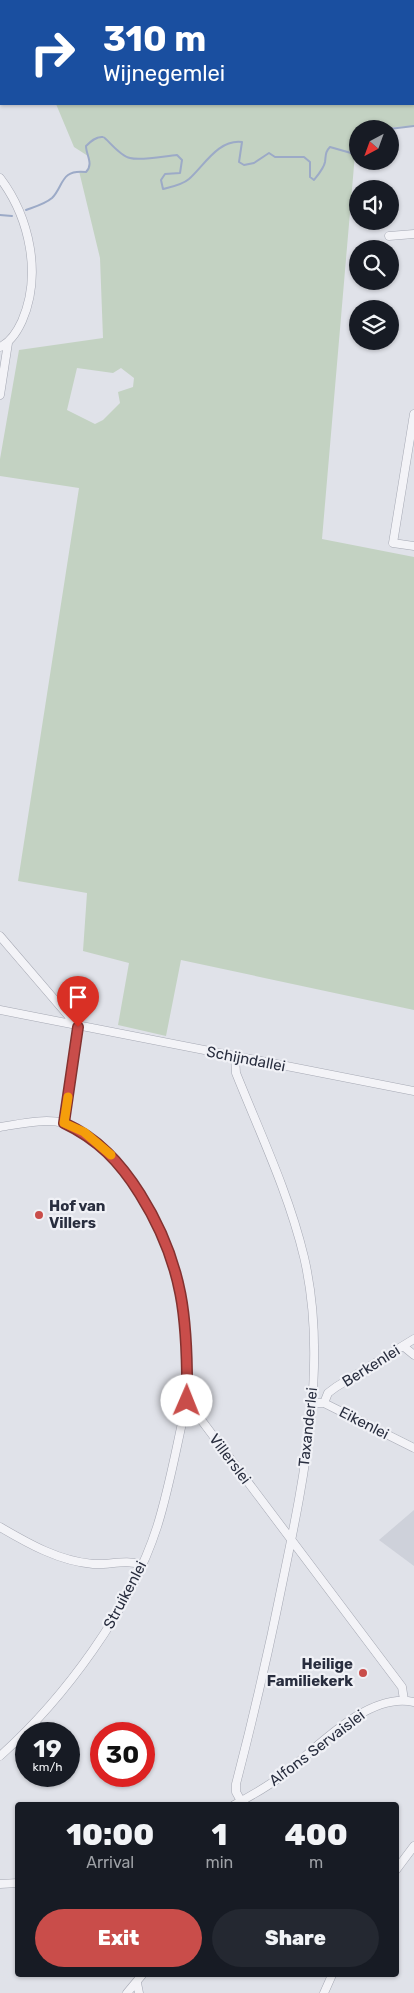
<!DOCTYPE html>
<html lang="en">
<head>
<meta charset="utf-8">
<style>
	body { margin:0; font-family:Rubik,sans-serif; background:#242831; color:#f1f3f6; height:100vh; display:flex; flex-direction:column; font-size:19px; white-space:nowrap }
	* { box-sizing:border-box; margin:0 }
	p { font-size:16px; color:#9ea1a6 }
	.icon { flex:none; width:28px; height:28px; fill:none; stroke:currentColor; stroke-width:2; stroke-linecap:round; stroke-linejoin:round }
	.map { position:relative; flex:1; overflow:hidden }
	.panel { position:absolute; left:15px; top:1802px; width:384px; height:175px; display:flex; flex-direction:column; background:#171b24; border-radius:5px; box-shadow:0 1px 4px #0004 }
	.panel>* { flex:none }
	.guide { position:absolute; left:0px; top:0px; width:415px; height:105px; box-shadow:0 1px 4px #0004; background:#1a4fa0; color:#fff; overflow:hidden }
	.needle { width:32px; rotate:221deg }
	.tools { position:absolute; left:349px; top:120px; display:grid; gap:10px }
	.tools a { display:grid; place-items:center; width:50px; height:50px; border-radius:50%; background:#171b24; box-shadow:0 1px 4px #0004; font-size:25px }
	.speed { position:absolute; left:15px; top:1722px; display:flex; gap:10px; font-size:25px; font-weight:700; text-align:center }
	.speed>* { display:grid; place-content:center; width:65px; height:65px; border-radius:50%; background:#171b24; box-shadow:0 1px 4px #0004; line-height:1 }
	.speed small { font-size:12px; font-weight:400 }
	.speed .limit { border:8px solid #d22; background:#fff; color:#111 }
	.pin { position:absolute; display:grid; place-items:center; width:42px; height:42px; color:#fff; margin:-51px -21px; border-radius:50% 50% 50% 0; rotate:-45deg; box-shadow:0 0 5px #0007 }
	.pin .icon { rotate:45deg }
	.me { position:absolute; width:55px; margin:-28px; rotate:1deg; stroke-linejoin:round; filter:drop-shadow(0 0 4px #0008) }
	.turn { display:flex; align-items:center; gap:18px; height:105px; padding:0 20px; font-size:22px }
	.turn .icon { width:65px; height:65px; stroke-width:2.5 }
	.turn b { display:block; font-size:35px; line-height:42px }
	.eta { display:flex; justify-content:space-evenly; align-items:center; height:85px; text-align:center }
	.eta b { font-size:30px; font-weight:800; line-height:35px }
	.primary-button { display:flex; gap:10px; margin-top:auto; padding:10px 20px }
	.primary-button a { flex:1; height:58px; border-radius:30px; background:#c94d4a; color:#fff; font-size:20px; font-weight:800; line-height:58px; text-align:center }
	.primary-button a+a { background:#242831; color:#f1f3f6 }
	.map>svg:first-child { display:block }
	.built { fill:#ced1da }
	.green { fill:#c3d2c2; fill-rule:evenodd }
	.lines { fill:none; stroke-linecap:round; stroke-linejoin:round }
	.stream { stroke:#9caac7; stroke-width:2 }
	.minor-casing { stroke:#a5a8b3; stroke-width:9 }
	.minor { stroke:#f3f3f7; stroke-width:8 }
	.route-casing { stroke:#833230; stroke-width:12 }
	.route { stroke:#c94d4a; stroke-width:9 }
	.slow { stroke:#f59e0b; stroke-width:9 }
	.poi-dot { fill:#c94d4a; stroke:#f0f1f6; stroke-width:2 }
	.labels { text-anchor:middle; stroke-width:4.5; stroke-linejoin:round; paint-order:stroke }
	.street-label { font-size:15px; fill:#292e3f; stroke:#f0f1f6 }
	.poi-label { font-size:15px; font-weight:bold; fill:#292e3f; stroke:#f0f1f6; text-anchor:start }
</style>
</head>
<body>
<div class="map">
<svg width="414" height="1993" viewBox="0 0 414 1993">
	<rect width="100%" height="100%" fill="#e0e2e9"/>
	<path class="built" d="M414,1510V1566L379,1540Z"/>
	<path class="green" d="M0,0H414V126L358,129L357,155L355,154L322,539L414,557V1010L181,960L166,1036L118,1025L129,963L83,951L87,893L18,881L79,488L0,476V459L19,350L103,338L100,258L79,171L86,172L90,165L88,156L74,147L56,104H414V1H1V23ZM77,368L113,373L121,368L134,378L133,387L118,392L120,403L103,420L95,424L67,410Z"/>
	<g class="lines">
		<path class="stream" d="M389,129L414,126
			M390,143L392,147L390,153
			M26,210C34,207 45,204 52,198C64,186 60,169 86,172C94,164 86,155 86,146C90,142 96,136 103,137C106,137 119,156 130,158C141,161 165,156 177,155L182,160L180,173L165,174L161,180L163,189C171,187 182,185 189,179C204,166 218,139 242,142L239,162L244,165L254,163L269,153L275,157H304L310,162V177L314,180C318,175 324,168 325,162C326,155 325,152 330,147L358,155
			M0,215L12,216"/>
		<defs>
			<path id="minor" d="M0,178C30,218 42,275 22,321C17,332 11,342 0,347
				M389,236L414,234
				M0,395L8,343
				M414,414L393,543L414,546
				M0,936L78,1027
				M0,1010L414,1091
				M235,1057L236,1073C260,1133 289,1194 304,1257C328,1359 305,1474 284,1575C270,1645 254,1715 236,1784V1792L241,1801
				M64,1123L78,1027
				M0,1127C20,1124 44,1118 64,1123C88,1129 108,1151 123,1169C180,1244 189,1310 187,1401C177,1443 170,1486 157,1527C131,1608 64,1699 0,1756
				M403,1346L414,1355
				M187,1401L402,1687L404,1700
				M313,1403H324L414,1448
				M324,1403L328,1393L336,1387L414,1339
				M0,1527C29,1544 59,1561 93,1564C110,1565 126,1559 143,1565
				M234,1805C251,1796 268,1786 283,1775C316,1749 368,1691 414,1702
				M396,1870L414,1846
				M0,1884L18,1883
				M137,1983L139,1993
				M127,1993L142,1975
				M324,1993L332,1975"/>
		</defs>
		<use href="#minor" class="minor-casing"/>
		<use href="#minor" class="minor"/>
	</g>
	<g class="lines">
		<defs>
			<path id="route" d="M78,1027L64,1123C98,1139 120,1162 140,1194C184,1264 188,1321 187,1401"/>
		</defs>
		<use href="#route" class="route-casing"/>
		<use href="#route" class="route"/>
		<path class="slow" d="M68,1097L64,1123L84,1132L111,1155"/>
	</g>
	<g class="poi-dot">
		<circle cx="39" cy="1215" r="5"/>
		<circle cx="363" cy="1673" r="5"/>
	</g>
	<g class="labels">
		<g class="street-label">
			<text transform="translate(246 1059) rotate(11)" y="5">Schijndallei</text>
			<text transform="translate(371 1366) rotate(-32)" y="5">Berkenlei</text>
			<text transform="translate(364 1423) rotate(27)" y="5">Eikenlei</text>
			<text transform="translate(308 1427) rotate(-84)" y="5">Taxanderlei</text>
			<text transform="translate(230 1459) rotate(53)" y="5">Villerslei</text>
			<text transform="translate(125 1595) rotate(-62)" y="5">Struikenlei</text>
			<text transform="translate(317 1748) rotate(-37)" y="5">Alfons Servaislei</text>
		</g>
		<g class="poi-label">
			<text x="49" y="1211">Hof van<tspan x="49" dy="17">Villers</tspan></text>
			<text x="353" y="1669" text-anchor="end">Heilige<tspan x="353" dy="17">Familiekerk</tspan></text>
		</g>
	</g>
</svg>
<div class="tools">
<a><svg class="needle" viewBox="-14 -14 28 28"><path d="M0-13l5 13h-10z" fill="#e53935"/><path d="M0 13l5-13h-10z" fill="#9ea1a6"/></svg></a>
<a><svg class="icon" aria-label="sound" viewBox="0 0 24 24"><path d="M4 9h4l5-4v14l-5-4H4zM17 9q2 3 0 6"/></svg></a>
<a><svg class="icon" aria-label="search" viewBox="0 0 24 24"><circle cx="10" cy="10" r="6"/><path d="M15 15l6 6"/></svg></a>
<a><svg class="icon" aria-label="layers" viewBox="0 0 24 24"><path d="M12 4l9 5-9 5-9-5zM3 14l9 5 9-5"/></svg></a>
</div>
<div class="speed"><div>19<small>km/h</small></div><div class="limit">30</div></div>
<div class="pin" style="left:78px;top:1027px;background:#d93025"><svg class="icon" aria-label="arrive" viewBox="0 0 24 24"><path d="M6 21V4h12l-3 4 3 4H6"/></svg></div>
<svg class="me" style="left:187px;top:1401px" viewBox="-20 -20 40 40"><circle r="19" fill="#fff"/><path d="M0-13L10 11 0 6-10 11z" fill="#c94d4a"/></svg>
<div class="guide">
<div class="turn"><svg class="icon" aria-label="right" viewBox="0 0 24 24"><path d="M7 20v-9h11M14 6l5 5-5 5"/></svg><div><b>310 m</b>Wijnegemlei</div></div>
</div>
<section class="panel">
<div class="eta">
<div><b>10:00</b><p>Arrival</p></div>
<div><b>1</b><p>min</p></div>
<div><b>400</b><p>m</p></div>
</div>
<div class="primary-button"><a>Exit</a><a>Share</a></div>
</section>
</div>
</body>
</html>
